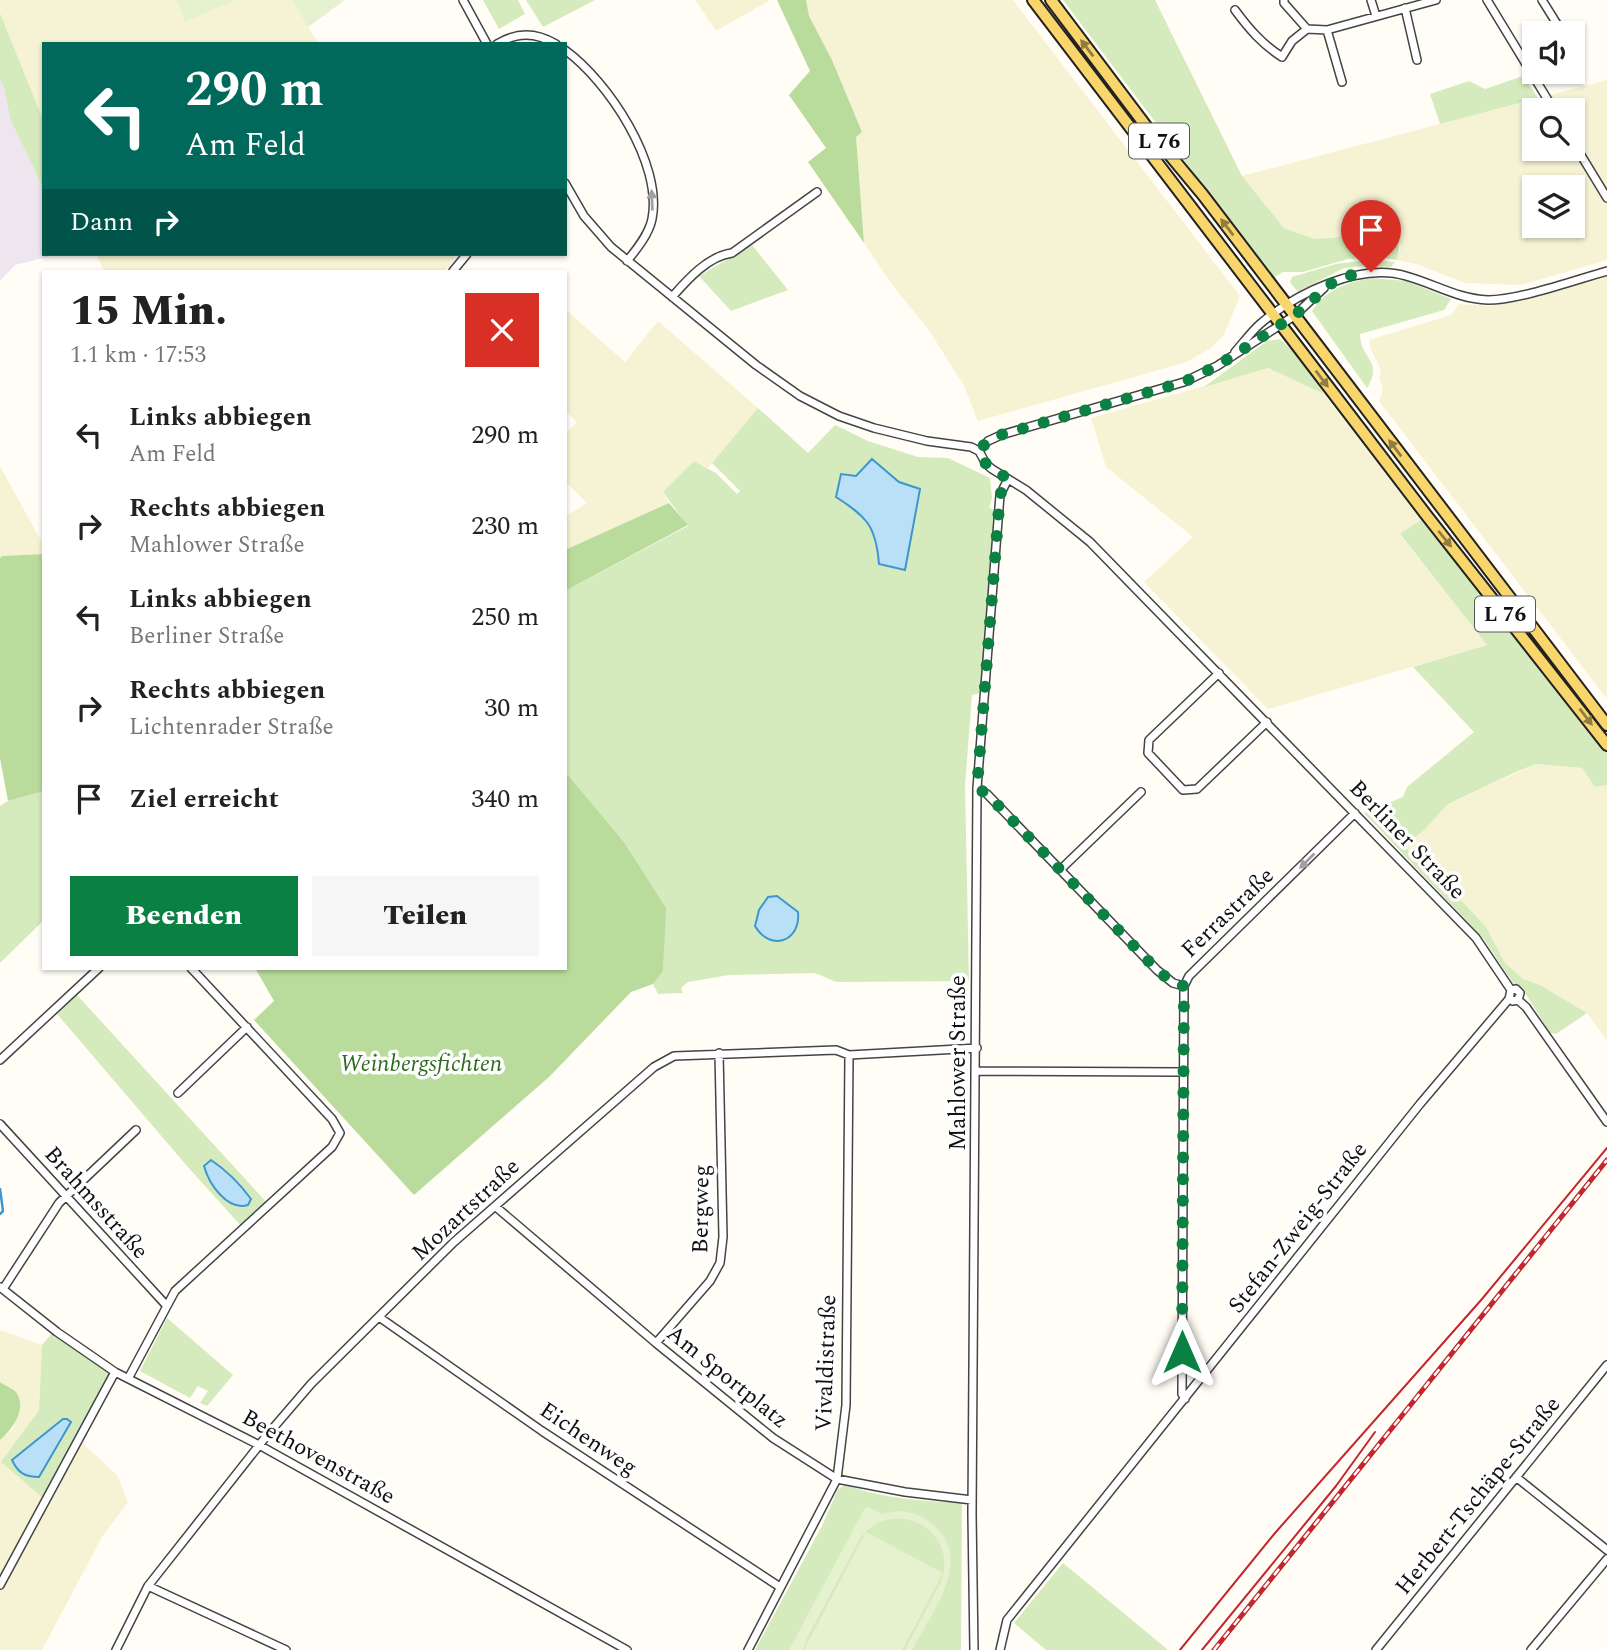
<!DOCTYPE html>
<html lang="de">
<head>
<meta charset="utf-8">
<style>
	body { margin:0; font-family:Spectral,serif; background:#f6f6f6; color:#222; height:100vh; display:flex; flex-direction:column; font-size:26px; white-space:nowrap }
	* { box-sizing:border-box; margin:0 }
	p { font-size:23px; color:#767676 }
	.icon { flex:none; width:38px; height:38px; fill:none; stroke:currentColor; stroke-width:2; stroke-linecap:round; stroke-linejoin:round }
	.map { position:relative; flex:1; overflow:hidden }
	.panel { position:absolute; left:42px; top:270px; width:525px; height:700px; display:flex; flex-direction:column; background:#fff; border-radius:0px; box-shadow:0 2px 5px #0004 }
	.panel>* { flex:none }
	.hud { position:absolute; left:42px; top:42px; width:525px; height:214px; border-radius:0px; box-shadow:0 2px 5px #0004; background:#00695c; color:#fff; overflow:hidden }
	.tools { position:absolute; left:1522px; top:21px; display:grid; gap:14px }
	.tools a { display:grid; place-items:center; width:63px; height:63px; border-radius:0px; background:#fff; box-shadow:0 2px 5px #0004; font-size:35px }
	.pin { position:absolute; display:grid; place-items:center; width:60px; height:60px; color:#fff; margin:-72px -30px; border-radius:50% 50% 50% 0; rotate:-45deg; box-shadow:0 0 7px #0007 }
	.pin .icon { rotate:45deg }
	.me { position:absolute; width:77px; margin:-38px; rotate:0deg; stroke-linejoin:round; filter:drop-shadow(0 0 5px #0008) }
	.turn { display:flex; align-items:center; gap:24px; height:147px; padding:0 28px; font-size:32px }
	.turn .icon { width:91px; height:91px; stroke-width:2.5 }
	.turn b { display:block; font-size:49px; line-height:60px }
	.then { display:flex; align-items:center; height:66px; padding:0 28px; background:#0003; gap:14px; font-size:26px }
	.round { display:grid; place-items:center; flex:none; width:74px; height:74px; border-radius:0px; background:#f6f6f6 }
	.head { display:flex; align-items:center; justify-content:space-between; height:119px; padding:0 28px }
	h1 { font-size:42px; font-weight:800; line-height:52px }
	.cta { display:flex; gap:14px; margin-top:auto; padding:14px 28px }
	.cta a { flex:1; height:80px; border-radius:0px; background:#0b8043; color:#fff; font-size:28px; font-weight:800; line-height:80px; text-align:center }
	.cta a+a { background:#f6f6f6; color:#222 }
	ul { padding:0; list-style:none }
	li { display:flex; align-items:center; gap:21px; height:91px; padding:0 28px }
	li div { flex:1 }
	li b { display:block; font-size:26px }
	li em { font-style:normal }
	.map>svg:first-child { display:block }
	.industrial { fill:#eee6ef }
	.farmland { fill:#f6f3d4; fill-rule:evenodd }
	.green { fill:#d5ebbd; fill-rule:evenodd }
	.forest { fill:#b9dc9c }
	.pitch { fill:#e6f2cf }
	.water { fill:#b9e0f7; stroke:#3f96cf; stroke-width:2 }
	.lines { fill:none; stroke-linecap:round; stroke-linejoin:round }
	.stream { stroke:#3f96cf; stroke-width:2.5 }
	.minor-casing { stroke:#444; stroke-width:10 }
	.primary-casing { stroke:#222; stroke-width:14 }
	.minor { stroke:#fff; stroke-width:7 }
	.primary { stroke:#f9d66b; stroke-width:10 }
	.tram { stroke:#c4262e; stroke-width:2 }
	.rail-casing { stroke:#c4262e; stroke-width:5 }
	.rail { stroke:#fff; stroke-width:2.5; stroke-dasharray:8; stroke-linecap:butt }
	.oneway { fill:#917d42 }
	.oneway2 { fill:#a0a0a0 }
	.route { stroke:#0b8043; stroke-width:12; stroke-dasharray:0 21.6 }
	.labels { text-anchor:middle; stroke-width:7; stroke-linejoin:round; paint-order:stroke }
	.shield { fill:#fff; stroke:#585858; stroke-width:2 }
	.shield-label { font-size:21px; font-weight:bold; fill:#111 }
	.street-label { font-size:23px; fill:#111; stroke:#fff }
	.park-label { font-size:23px; font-style:italic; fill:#2f6b1f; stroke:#fff }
</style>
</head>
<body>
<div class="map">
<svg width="1607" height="1650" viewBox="0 0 1607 1650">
	<rect width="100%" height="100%" fill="#fffdf5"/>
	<path class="industrial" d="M0,80L4,88L10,119L44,190V254H59L15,265L0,281Z"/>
	<path class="farmland" d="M0,0H176L186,21L236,0H291L319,44H44V122L0,13Z
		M695,0H770L716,31Z
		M806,0H1013L1240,296L1224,335L1212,347L1187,362L978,421L963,384L930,332L891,283L864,243L856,137L862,132L832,60L809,16Z
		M1607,80V260L1521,285L1465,283L1416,264L1397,260L1401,246L1369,227L1340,237L1315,239L1284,228L1242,176ZM1535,110H1573V149H1535ZM1535,187H1573V226H1535Z
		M96,254H451L455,259L444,271H104Z
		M1607,276V699L1379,401L1383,389L1379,378L1381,370L1371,350L1369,340L1451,315L1459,304L1491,306Z
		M565,309L625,362L658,321L758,408L708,468L694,461L663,492L669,503L565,550V517L587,503L565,481V433L577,422L565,411Z
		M1268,368L1324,394L1421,520L1400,535L1487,645L1268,709L1144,582L1193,537L1106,467L1091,418Z
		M0,466L44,546V554L2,556L0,558Z
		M1536,764L1582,768L1595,787L1607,785V1041L1587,1013L1540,985L1523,979L1505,963L1486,927L1460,899L1404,846L1424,830L1448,804Z
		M0,1330L42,1345L39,1410L2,1462L43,1498L76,1437L117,1475L128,1502L102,1537L42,1650H0V1440L12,1430L19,1413V1400L15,1391L0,1382Z"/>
	<path class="green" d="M483,0H518L525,14L499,29Z
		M526,0H595L543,27Z
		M1063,0H1155L1242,176L1284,228L1315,239L1340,237L1369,227L1388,226C1399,238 1401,245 1397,260L1375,257L1348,259L1303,272H1283L1273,278Z
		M0,13L44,122V190L10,119L4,88L0,80Z
		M1523,76L1538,98L1440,124L1430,94L1469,81L1485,89Z
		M752,245L788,290L731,311L699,276Z
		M1369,260L1395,262L1391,267L1366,266L1344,268L1298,292L1290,282L1292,277L1336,264Z
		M1370,278L1407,281L1451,299L1444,310L1360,334C1360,359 1384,360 1367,388L1312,311C1325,290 1346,283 1370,278Z
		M1280,339L1294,352L1324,394L1268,368L1204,387L1267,341Z
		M758,408L808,453L835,425L868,441L918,457L948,458L990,478L992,498L989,508L996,510L980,693L972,695L965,786L969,981L836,982L815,973L729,975L688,982L681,988L683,993L658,994L653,984L663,970L665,908L624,842L568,775L565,777V591L688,526L663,492L694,461L716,473L737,494L740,491L712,463ZM885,469L899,482L920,489L877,539L861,514L836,497L841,474L856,476Z
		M1421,520L1555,686L1607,753V785L1595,787L1582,768L1536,764L1516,772L1448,804L1424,830L1404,846L1460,899L1486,927L1505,963L1523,979L1540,985L1587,1013L1556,1034L1550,1033L1522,988L1513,983L1483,938L1364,813L1403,797L1407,787L1474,732L1413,667L1487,645L1400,534Z
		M44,791V920L0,963V806L8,801Z
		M77,995L269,1205L243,1228L187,1166L57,1014Z
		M167,1318L233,1375L207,1406L200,1403L208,1391L198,1386L190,1398L140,1371Z
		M53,1332L112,1374L43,1498L1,1462L39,1410L42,1345Z
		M846,1485C884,1499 922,1501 962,1503L961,1650H755L822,1526L838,1489Z
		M1063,1563L1167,1649V1650H1046L1014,1623Z"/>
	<path class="forest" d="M777,0H806L809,16L832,60L862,132L856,137L864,243L808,162L826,148L789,95L810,71Z
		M669,503L688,525L565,591V550Z
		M44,554V791L8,801L0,758V558L2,556Z
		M568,775L624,842L666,908L663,971L653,984L631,992L549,1077L414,1195L254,1020L274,1001L255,968H565V777Z
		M0,1382C4,1385 11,1388 15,1391C29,1407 12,1430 0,1440Z"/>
	<path class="pitch" d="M176,0H236L185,22Z
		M291,0H345L308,27Z
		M866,1506L882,1514C897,1509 915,1511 928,1521C978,1554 932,1613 912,1650H905L940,1584C962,1531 895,1494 860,1538L807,1638L803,1650H789Z
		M866,1532L943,1573L902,1650H804Z"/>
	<path class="water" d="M872,459L899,482L920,489L905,570L879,564C876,526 867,517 836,497L841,474L856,476Z
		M777,896L798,912C801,942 770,952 755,926L759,910L768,897Z
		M211,1160C226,1170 240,1184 251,1199L248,1205C227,1211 209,1184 204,1166Z
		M63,1419H67L71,1422L39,1477C25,1477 18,1473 12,1460Z"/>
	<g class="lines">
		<path class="stream" d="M0,1189L3,1211L0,1214"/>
		<defs>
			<path id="minor" d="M463,0L487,44
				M1284,0V3L1307,29
				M1371,0L1376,16
				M1487,0L1554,110
				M1542,0L1562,32
				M1405,8L1417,60
				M1235,10C1249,29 1262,44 1282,57L1292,41L1307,29L1327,30L1436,0
				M1327,30L1342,82
				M497,44C517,32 535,32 556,44
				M565,50C608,81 663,164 652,219C649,234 637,249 627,261
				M1573,142L1607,198
				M565,183L584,216L611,247L756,365L800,396L839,416L874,428L927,441L971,447L979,451
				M453,271L467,254
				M672,297C687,280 708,256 732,253L817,192
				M1235,352C1243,343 1251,332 1260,324C1295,294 1359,262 1406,276C1435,284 1458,299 1488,300C1519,300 1575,280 1607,271
				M979,451L986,464L992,469L1026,490L1090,542L1476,938L1511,990
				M979,451L988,441L1001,435L1184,382L1217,366L1294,316L1324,288
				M1219,673L1149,740L1148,753L1183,790L1197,789L1267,722
				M977,788L987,794L1157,970L1173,983L1184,986
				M1060,870L1141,792
				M1518,1000L1520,993L1516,989L1511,990L1509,999L1513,1001L1518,1000L1526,1007L1607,1122
				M0,1060L99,968
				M976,1071L1183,1072
				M178,1093L247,1027
				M0,1124L166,1305
				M496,1207L656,1343L773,1438L837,1479L905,1492L972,1500
				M0,1287L57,1332L115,1372L259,1445L627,1650
				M3,1289L59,1203L136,1130
				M379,1317L542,1431L780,1587
				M656,1343L710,1281L720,1263L723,1237L719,1053
				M129,1377L175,1291L332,1147L340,1133L332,1119L191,968
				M1185,1399L1182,1394L1184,986L1189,976L1355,813
				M1516,1477L1607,1550
				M0,1585L115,1372
				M148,1586L286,1650
				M116,1650L148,1586L268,1434L311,1384L454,1242L654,1067L674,1056L836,1050L849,1055L977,1048
				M748,1650L837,1479L846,1405L849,1055
				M974,1650L972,1514L977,788L1000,495L1008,479
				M1000,1650L1007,1620L1420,1104L1509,999
				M1376,1650L1607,1365
				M1531,1650L1607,1559"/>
			<path id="primary" d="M1033,0L1427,516L1607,745
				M1051,0L1149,130L1203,195L1607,725"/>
		</defs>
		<use href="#minor" class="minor-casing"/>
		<use href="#primary" class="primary-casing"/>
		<use href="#minor" class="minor"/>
		<use href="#primary" class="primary"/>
		<path class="tram" d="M1180,1650L1275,1533L1482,1299L1607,1148
			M1202,1650L1336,1486L1375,1432"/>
		<defs>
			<path id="rail" d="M1214,1650L1607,1160"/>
		</defs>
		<use href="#rail" class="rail-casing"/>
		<use href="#rail" class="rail"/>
	</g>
	<defs><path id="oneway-solid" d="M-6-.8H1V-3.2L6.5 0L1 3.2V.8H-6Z" transform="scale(1.75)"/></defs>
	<g class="oneway">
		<use href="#oneway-solid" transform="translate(1087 48) rotate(-127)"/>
		<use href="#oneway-solid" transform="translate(1227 227) rotate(-127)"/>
		<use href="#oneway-solid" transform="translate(1322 379) rotate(53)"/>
		<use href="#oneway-solid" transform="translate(1395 448) rotate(-127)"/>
		<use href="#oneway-solid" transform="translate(1445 539) rotate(51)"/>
		<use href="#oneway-solid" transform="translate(1586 717) rotate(53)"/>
	</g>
	<g class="oneway2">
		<use href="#oneway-solid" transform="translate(652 200) rotate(-92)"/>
		<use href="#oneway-solid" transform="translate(1307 861) rotate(135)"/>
	</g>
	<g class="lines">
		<path class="route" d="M1182,1352L1184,986L1173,983L1157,970L987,794L977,788L1000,495L1008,479L986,464L979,450L988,441L1000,435L1184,382L1217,366L1294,316L1332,283L1346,276L1371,272"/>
	</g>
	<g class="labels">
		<g class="shield">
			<rect x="1129" y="123.5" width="60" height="35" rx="5"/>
			<rect x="1475" y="596.5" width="60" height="35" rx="5"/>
		</g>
		<g class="shield-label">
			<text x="1159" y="148">L 76</text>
			<text x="1505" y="621">L 76</text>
		</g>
		<g class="street-label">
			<text transform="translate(1408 839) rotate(46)" y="8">Berliner Straße</text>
			<text transform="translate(1227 912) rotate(-44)" y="8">Ferrastraße</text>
			<text transform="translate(957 1063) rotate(-90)" y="8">Mahlower Straße</text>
			<text transform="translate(97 1202) rotate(48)" y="8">Brahmsstraße</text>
			<text transform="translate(465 1209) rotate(-43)" y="8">Mozartstraße</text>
			<text transform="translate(700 1209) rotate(-89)" y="8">Bergweg</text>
			<text transform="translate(1297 1227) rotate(-52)" y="8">Stefan-Zweig-Straße</text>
			<text transform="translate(825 1363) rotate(-88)" y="8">Vivaldistraße</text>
			<text transform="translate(728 1376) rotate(39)" y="8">Am Sportplatz</text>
			<text transform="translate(589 1438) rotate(34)" y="8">Eichenweg</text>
			<text transform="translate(319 1456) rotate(29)" y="8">Beethovenstraße</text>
			<text transform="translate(1477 1495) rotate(-51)" y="8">Herbert-Tschäpe-Straße</text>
		</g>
		<g class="park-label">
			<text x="421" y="1071">Weinbergsfichten</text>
		</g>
	</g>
</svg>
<div class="tools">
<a><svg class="icon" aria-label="sound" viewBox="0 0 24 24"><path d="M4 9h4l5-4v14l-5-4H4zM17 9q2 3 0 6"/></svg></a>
<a><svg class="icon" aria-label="search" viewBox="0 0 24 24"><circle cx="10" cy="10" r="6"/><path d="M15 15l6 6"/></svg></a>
<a><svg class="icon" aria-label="layers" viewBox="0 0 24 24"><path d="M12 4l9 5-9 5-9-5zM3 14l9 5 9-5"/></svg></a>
</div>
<div class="pin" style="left:1371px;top:272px;background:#d93025"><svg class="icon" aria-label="arrive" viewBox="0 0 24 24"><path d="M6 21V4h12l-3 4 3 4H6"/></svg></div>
<svg class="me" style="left:1182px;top:1352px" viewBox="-20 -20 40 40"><path d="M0-17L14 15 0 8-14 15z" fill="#0b8043" stroke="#fff" stroke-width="4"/></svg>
<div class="hud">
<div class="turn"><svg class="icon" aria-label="left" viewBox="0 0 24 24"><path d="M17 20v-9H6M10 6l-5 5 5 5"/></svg><div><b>290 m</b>Am Feld</div></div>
<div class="then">Dann<svg class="icon" aria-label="right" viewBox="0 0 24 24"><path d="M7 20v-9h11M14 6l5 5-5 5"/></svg></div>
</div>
<section class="panel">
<div class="head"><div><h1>15 Min.</h1><p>1.1 km · 17:53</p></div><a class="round" style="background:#d93025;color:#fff"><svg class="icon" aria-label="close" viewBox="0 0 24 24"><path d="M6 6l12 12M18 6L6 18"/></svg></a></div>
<ul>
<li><svg class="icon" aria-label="left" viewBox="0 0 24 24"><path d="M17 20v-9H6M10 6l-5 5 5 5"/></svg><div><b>Links abbiegen</b><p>Am Feld</p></div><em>290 m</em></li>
<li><svg class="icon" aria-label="right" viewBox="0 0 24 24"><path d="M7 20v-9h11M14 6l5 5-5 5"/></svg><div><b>Rechts abbiegen</b><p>Mahlower Straße</p></div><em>230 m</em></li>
<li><svg class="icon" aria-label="left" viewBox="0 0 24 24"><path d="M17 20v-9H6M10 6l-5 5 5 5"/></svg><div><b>Links abbiegen</b><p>Berliner Straße</p></div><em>250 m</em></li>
<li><svg class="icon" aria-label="right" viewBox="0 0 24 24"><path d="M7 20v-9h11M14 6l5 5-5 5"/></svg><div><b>Rechts abbiegen</b><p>Lichtenrader Straße</p></div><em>30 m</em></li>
<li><svg class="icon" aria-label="arrive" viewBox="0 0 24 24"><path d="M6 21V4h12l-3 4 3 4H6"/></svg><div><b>Ziel erreicht</b></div><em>340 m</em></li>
</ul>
<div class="cta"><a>Beenden</a><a>Teilen</a></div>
</section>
</div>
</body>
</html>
